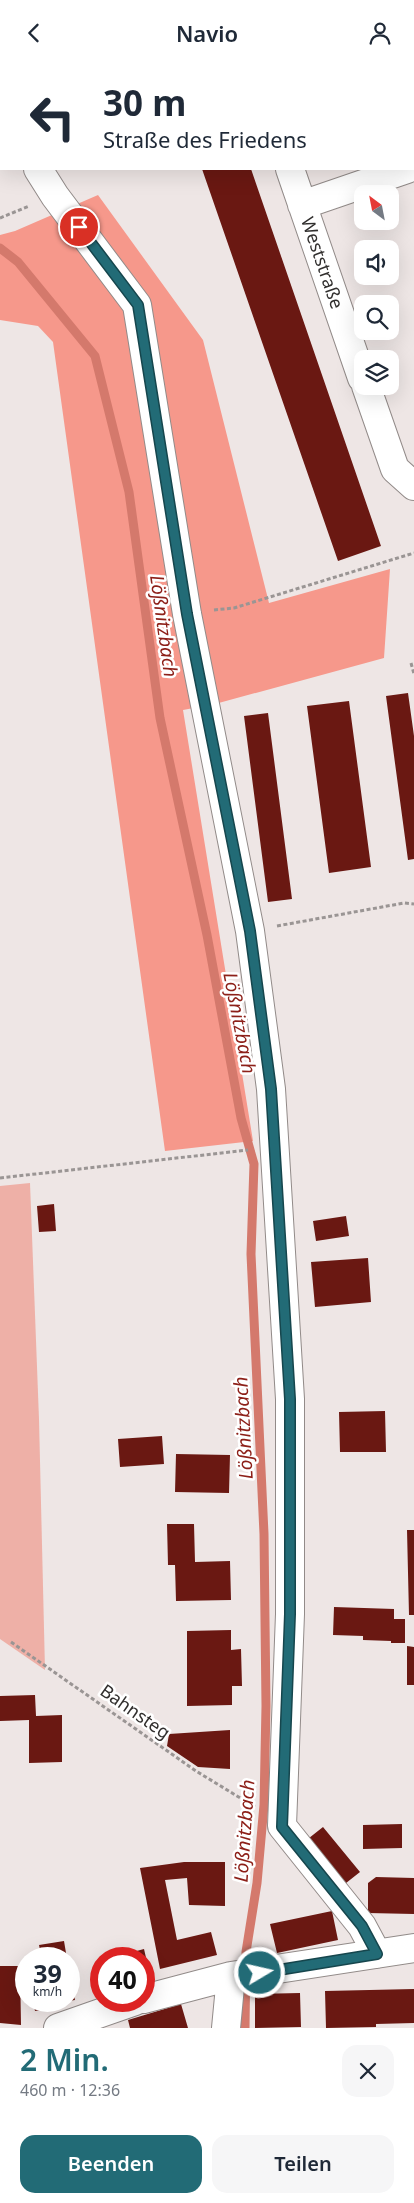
<!DOCTYPE html>
<html lang="de">
<head>
<meta charset="utf-8">
<style>
	body { margin:0; font-family:"Noto Sans",sans-serif; background:#f6f6f7; color:#1f2937; height:100vh; display:flex; flex-direction:column; font-size:19px; white-space:nowrap }
	* { box-sizing:border-box; margin:0 }
	p { font-size:16px; color:#747a83 }
	.icon { flex:none; width:28px; height:28px; fill:none; stroke:currentColor; stroke-width:2; stroke-linecap:round; stroke-linejoin:round }
	.map { position:relative; height:1963px; overflow:hidden }
	.drawer { display:flex; flex-direction:column; background:#fff; flex:1 }
	.drawer>* { flex:none }
	.banner { position:absolute; left:0px; top:0px; width:415px; height:105px; box-shadow:0 5px 20px #0002; background:#fff; color:#1f2937; overflow:hidden }
	.needle { width:32px; rotate:328deg }
	.controls { position:absolute; left:354px; top:120px; display:grid; gap:10px }
	.controls a { display:grid; place-items:center; width:45px; height:45px; border-radius:10px; background:#fff; box-shadow:0 5px 20px #0002; font-size:25px }
	.speed { position:absolute; left:15px; top:1882px; display:flex; gap:10px; font-size:25px; font-weight:700; text-align:center }
	.speed>* { display:grid; place-content:center; width:65px; height:65px; border-radius:50%; background:#fff; box-shadow:0 5px 20px #0002; line-height:1 }
	.speed small { font-size:12px; font-weight:400 }
	.speed .limit { border:8px solid #d22; background:#fff; color:#111 }
	.pin { position:absolute; display:grid; place-items:center; width:42px; height:42px; color:#fff; margin:-21px; border:2px solid #fff; border-radius:50%; box-shadow:0 1px 5px #0007 }
	.me { position:absolute; width:55px; margin:-28px; rotate:81deg; stroke-linejoin:round; filter:drop-shadow(0 0 4px #0008) }
	.turn { display:flex; align-items:center; gap:18px; height:105px; padding:0 20px; font-size:22px }
	.turn .icon { width:65px; height:65px; stroke-width:2.5 }
	.turn b { display:block; font-size:35px; line-height:42px }
	.round { display:grid; place-items:center; flex:none; width:52px; height:52px; border-radius:15px; background:#f6f6f7 }
	.summary { display:flex; align-items:center; justify-content:space-between; height:85px; padding:0 20px }
	h1 { font-size:30px; font-weight:600; line-height:38px; color:#226b76 }
	.button { display:flex; gap:10px; margin-top:auto; padding:10px 20px }
	.button a { flex:1; height:58px; border-radius:15px; background:#226b76; color:#fff; font-size:20px; font-weight:600; line-height:58px; text-align:center }
	.button a+a { background:#f6f6f7; color:#1f2937 }
	header { display:flex; justify-content:space-between; align-items:center; height:65px; padding:0 20px; background:#fff; font-size:22px; font-weight:600 }
	.map>svg:first-child { display:block }
	.green { fill:#eeb0a7 }
	.forest { fill:#f6988b }
	.lines { fill:none; stroke-linecap:round; stroke-linejoin:round }
	.stream { stroke:#d4796c; stroke-width:9 }
	.building { fill:#6a1812 }
	.minor-casing { stroke:#928b89; stroke-width:30 }
	.path { stroke:#9a9594; stroke-width:3; stroke-dasharray:4 2.5; stroke-linecap:butt }
	.minor { stroke:#fff; stroke-width:28 }
	.route-casing { stroke:#16464d; stroke-width:12 }
	.route { stroke:#226b76; stroke-width:9 }
	.labels { text-anchor:middle; stroke-width:5; stroke-linejoin:round; paint-order:stroke }
	.street-label { font-size:18px; fill:#312f2e; stroke:#fff }
	.water-label { font-size:19px; font-style:italic; fill:#8d2019; stroke:#fff }
</style>
</head>
<body>
<header><svg class="icon" aria-label="back" viewBox="0 0 24 24"><path d="M15 5l-7 7 7 7"/></svg>Navio<svg class="icon" aria-label="person" viewBox="0 0 24 24"><circle cx="12" cy="8" r="4"/><path d="M4 21q1-7 8-7t8 7"/></svg></header>
<div class="map">
<svg width="414" height="1963" viewBox="0 0 414 1963">
	<rect width="100%" height="100%" fill="#eee6e5"/>
	<path class="green" d="M30,1118L39,1354L45,1605L0,1574V1121Z"/>
	<path class="forest" d="M98,130L203,275L269,538L390,504L384,593L215,639L183,645L253,1076L165,1086L53,277L38,261L0,255V170L15,166Z"/>
	<g class="lines">
		<path class="stream" d="M0,183L18,197L95,291L129,427L160,653L207,870L241,1053L254,1099L251,1189L264,1469L266,1641L264,1740L257,1818L246,1887L245,1963"/>
	</g>
	<path class="building" d="M202,104H251L381,481L338,496Z
		M408,628L414,671V794L408,795L386,631Z
		M349,636L371,802L329,808L307,641Z
		M268,648L292,834L268,837L244,651Z
		M54,1139L56,1166L39,1167L37,1141Z
		M346,1151L349,1171L316,1176L313,1156Z
		M368,1193L371,1237L315,1242L311,1197Z
		M385,1346L386,1387H340L339,1347Z
		M162,1371L164,1399L120,1402L118,1374Z
		M176,1389L230,1390L229,1428L175,1427Z
		M167,1459H194L195,1497L230,1496L231,1535L176,1536L175,1500H168Z
		M407,1465H414V1550H409Z
		M334,1542L394,1544V1554H405V1578H391V1576L363,1575V1571L333,1570Z
		M231,1565V1585L241,1584L242,1621H232V1640L187,1641V1566Z
		M407,1581L414,1582V1620H407Z
		M35,1630L36,1651L62,1650V1697L29,1698V1655L0,1656V1631Z
		M230,1665V1704L198,1702L167,1681L169,1669Z
		M402,1759V1783L363,1784V1760Z
		M323,1762L360,1807L341,1822L304,1777Z
		M184,1797H225V1841L189,1840L187,1813L165,1815L177,1875L211,1867L217,1890L160,1904L140,1803Z
		M376,1812L414,1813V1849L368,1848V1818Z
		M332,1846L338,1875L277,1888L270,1859Z
		M64,1876L67,1894H42L39,1880Z
		M144,1884L150,1910L144,1911V1894H107Z
		M0,1901H20L21,1960L0,1958Z
		M69,1908L75,1935L69,1936Z
		M414,1924V1958L376,1959V1962L326,1963L325,1926Z
		M300,1928L301,1962L255,1963V1929Z
		M33,1936H62V1937L50,1939L51,1943L35,1946Z
		M181,1939L188,1963H130L128,1955Z"/>
	<g class="lines">
		<defs>
			<path id="minor" d="M287,1L290,0
				M0,44L1,46
				M38,104L55,131L137,240L187,549L250,866L271,1024L290,1334V1549L282,1761L362,1861L377,1889
				M290,104L362,313
				M302,140L407,104
				M366,321L395,404L414,421
				M144,1934L231,1911L414,1883
				M58,1963L135,1936
				M226,1963L231,1911"/>
		</defs>
		<use href="#minor" class="minor-casing"/>
		<path class="path" d="M0,153L29,141
			M214,545L234,543L414,488
			M411,598L414,609
			M277,861L404,838L414,839
			M0,1113L248,1085
			M11,1577L196,1706L255,1742"/>
		<use href="#minor" class="minor"/>
	</g>
	<g class="lines">
		<defs>
			<path id="route" d="M79,162L138,240L187,549L250,866L271,1024L290,1334V1549L282,1762L362,1861L377,1889L260,1908"/>
		</defs>
		<use href="#route" class="route-casing"/>
		<use href="#route" class="route"/>
	</g>
	<g class="labels">
		<g class="street-label">
			<text transform="translate(322 198) rotate(71)" y="6">Weststraße</text>
			<text transform="translate(135 1647) rotate(35)" y="6">Bahnsteg</text>
		</g>
		<g class="water-label">
			<text transform="translate(164 561) rotate(82)" y="7">Lößnitzbach</text>
			<text transform="translate(240 958) rotate(79)" y="7">Lößnitzbach</text>
			<text transform="translate(243 1363) rotate(-93)" y="7">Lößnitzbach</text>
			<text transform="translate(244 1766) rotate(-86)" y="7">Lößnitzbach</text>
		</g>
	</g>
</svg>
<div class="controls">
<a><svg class="needle" viewBox="-14 -14 28 28"><path d="M0-13l5 13h-10z" fill="#e53935"/><path d="M0 13l5-13h-10z" fill="#747a83"/></svg></a>
<a><svg class="icon" aria-label="sound" viewBox="0 0 24 24"><path d="M4 9h4l5-4v14l-5-4H4zM17 9q2 3 0 6"/></svg></a>
<a><svg class="icon" aria-label="search" viewBox="0 0 24 24"><circle cx="10" cy="10" r="6"/><path d="M15 15l6 6"/></svg></a>
<a><svg class="icon" aria-label="layers" viewBox="0 0 24 24"><path d="M12 4l9 5-9 5-9-5zM3 14l9 5 9-5"/></svg></a>
</div>
<div class="speed"><div>39<small>km/h</small></div><div class="limit">40</div></div>
<div class="pin" style="left:79px;top:162px;background:#d93025"><svg class="icon" aria-label="arrive" viewBox="0 0 24 24"><path d="M6 21V4h12l-3 4 3 4H6"/></svg></div>
<svg class="me" style="left:260px;top:1908px" viewBox="-20 -20 40 40"><circle r="17" fill="#226b76" stroke="#fff" stroke-width="3"/><path d="M0-11L8 9 0 5-8 9z" fill="#fff"/></svg>
<div class="banner">
<div class="turn"><svg class="icon" aria-label="left" viewBox="0 0 24 24"><path d="M17 20v-9H6M10 6l-5 5 5 5"/></svg><div><b>30 m</b>Straße des Friedens</div></div>
</div>
</div>
<section class="drawer">
<div class="summary"><div><h1>2 Min.</h1><p>460 m · 12:36</p></div><a class="round"><svg class="icon" aria-label="close" viewBox="0 0 24 24"><path d="M6 6l12 12M18 6L6 18"/></svg></a></div>
<div class="button"><a>Beenden</a><a>Teilen</a></div>
</section>
</body>
</html>
